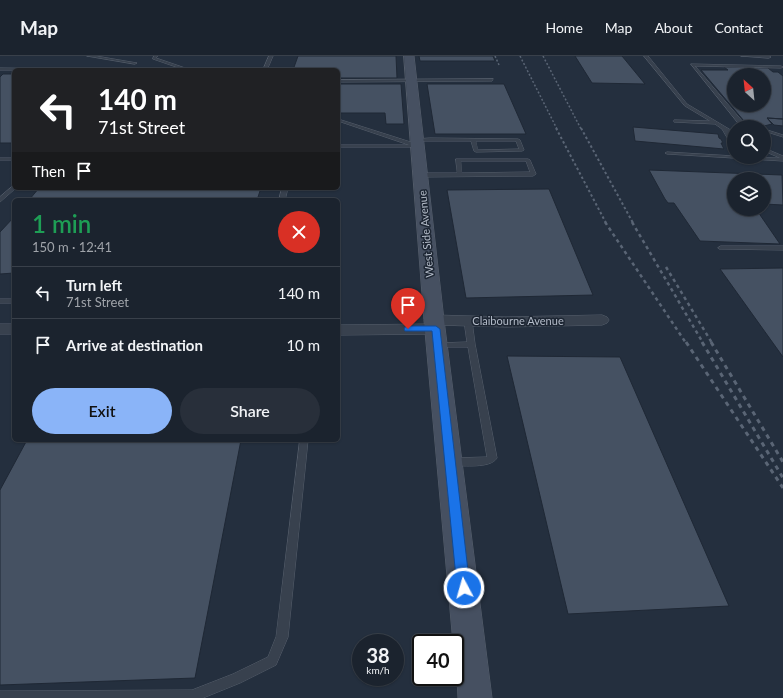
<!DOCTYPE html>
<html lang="en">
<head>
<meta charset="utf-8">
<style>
	body { margin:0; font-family:Lato,sans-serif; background:#282f3a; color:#f1f3f6; height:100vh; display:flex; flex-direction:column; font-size:15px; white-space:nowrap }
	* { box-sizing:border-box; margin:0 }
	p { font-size:13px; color:#a0a4aa }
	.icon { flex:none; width:22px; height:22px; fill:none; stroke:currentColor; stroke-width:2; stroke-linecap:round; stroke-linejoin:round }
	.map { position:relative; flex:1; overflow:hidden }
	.details { position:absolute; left:12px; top:142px; width:328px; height:244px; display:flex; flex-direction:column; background:#1b232e; border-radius:6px; box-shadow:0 1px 3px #0004,0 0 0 1px #39404a }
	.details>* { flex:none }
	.banner { position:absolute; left:12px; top:12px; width:328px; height:122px; border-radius:6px; box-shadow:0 1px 3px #0004,0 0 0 1px #39404a; background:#202124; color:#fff; overflow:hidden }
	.needle { width:26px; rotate:333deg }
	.buttons { position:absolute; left:727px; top:12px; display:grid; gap:8px }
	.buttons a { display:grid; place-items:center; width:44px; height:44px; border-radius:50%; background:#1b232e; box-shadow:0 1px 3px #0004,0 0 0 1px #39404a; font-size:20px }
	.speed { position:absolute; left:352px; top:578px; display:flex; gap:8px; font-size:20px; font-weight:700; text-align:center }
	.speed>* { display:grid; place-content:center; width:52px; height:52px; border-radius:50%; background:#1b232e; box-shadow:0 1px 3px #0004,0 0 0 1px #39404a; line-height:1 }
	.speed small { font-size:10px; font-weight:400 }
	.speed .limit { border:2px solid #111; border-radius:6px; background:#fff; color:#111 }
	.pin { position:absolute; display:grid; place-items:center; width:34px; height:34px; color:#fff; margin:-41px -17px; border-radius:50% 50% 50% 0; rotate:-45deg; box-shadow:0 0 4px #0007 }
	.pin .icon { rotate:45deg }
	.me { position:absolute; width:44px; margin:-22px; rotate:354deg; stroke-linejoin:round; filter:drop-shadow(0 0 3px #0008) }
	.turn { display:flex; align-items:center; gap:14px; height:84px; padding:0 20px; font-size:18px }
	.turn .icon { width:52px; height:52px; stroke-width:2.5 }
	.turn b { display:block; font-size:28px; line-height:34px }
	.then { display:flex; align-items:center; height:38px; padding:0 20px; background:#0003; gap:8px; font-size:15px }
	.round { display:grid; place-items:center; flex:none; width:42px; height:42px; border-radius:21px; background:#282f3a }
	.overview { display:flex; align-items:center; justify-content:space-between; height:68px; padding:0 20px }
	h1 { font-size:24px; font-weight:600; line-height:30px; color:#1e9e55 }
	.primary-button { display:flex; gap:8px; margin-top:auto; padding:8px 20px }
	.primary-button a { flex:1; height:46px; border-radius:24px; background:#8ab4f8; color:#111; font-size:16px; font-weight:600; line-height:46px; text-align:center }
	.primary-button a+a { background:#282f3a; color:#f1f3f6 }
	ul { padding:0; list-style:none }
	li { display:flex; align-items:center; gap:12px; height:52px; padding:0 20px; border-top:1px solid #39404a }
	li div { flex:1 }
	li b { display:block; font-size:15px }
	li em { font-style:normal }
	header { display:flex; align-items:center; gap:24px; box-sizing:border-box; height:56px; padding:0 20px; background:#1b232e; border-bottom:1px solid #39404a }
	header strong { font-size:19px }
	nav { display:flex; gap:22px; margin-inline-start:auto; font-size:14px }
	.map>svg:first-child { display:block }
	.building { fill:#455162; stroke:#1f2835; fill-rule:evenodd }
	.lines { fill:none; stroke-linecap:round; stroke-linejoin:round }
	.lane-casing { stroke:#565f6c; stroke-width:1 }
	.street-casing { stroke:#565f6c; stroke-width:1 }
	.secondary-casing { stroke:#565f6c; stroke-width:1 }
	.lane { fill:#38414e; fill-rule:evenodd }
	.street { fill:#38414e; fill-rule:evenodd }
	.secondary { fill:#465061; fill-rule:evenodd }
	.rail-far3 { stroke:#5a6575; stroke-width:1.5; stroke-dasharray:2 2; stroke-linecap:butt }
	.rail-far2 { stroke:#5a6575; stroke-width:2; stroke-dasharray:2.5 2.5; stroke-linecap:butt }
	.rail-far1 { stroke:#5a6575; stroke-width:2.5; stroke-dasharray:3.5 3.5; stroke-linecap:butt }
	.rail { stroke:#5a6575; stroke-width:3; stroke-dasharray:4.5 4.5; stroke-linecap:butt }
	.route { fill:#1a73e8; stroke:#114b97 }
	.labels { text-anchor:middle; stroke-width:3; stroke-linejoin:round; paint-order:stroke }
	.street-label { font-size:11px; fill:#b4bcc9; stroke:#1d2633 }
</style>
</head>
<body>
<header>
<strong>Map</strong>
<nav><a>Home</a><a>Map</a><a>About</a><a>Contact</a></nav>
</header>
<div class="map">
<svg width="783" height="642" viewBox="0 0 783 642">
	<rect width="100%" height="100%" fill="#242f3e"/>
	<path class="building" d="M298,0H396L397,22H338V14H293Z
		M419,0H493L495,5H420Z
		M575,0H622L645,28L592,27Z
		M724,11L768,12L773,16H778L783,20V63L767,62L772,68L760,71L744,65L701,14H728ZM734,19H764V49H734Z
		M3,18H14V87H0V21Z
		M338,28H401L404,68H386L385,57H338Z
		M427,28H504L526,78H435Z
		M767,62L783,63V70L774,69Z
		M633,71L718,78L719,82L721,83L723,87H721L724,93L635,85Z
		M649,114L782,119L783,149L764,148V123H734V153H756L780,188L700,185L674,147H668L665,143Z
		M39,132H261L257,144H29Z
		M549,133L593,239L466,242L447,134Z
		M14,161V217L0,218V176Z
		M783,212V301L720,213Z
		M507,300L620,301L729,550L568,558Z
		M27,384H241L195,622L0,629V434Z"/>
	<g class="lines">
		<defs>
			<path id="lane" d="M87,0H96L137,7L135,8Z
				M154,0H158L156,2L191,14H185L153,3Z
				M269,0H273L267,14H263Z
				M644,0H648L687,48L734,76V79L728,77L734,86V91L732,90L722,73L715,68L674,66V64H676L710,65L685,50Z
				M741,0H769L771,1L769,2Z
				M691,8L781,10L783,11L781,12L695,10L743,66L757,71H750L739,68Z
				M0,12L87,13L89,14H0Z
				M493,23L492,25L338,26V24Z
				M338,63L420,89V90L418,91L411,89V91H338V89H409L338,65Z
				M764,73L783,79V81L764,75Z
				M430,82L518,83L520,84L524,94L522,95L476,96L474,95L471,85H418L416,84L418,83ZM476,85H516L519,93L478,94Z
				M764,92L783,100V105L667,98L665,97L667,96L734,100V101L780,102L764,95Z
				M0,102H14V104H0Z
				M456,103H528L530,104L536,118L533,120L421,121L418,119L421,117H457ZM461,105H526L530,116L462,117Z
				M14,129V132H16L0,146V141Z
				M282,132H288L285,144H279Z
				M721,190H783V194L719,193L718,192Z
				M0,243H14V247H0Z
				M465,263H471L472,265L475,288L497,402C490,413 464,409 452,410L449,409L447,406L449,403L452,402L487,401L468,291H438L434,289L438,287L467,286L464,265Z
				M300,384H308L288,581L276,609L240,627L203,642H0V635L192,634L233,618L268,601L276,581Z"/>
			<path id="street" d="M434,259L506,261L602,259L607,261L609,264L607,267L602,269L506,271L437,269L441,270L443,273L441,276L436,278L338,279V269L433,268L429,267L427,264L429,261Z
				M0,268H14V278H0Z"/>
			<path id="secondary" d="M404,0H414L444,264L492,642H458L455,587H453L424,264Z"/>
		</defs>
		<use href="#lane" class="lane-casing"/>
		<use href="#street" class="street-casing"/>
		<use href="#secondary" class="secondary-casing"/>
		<use href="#lane" class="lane"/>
		<use href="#street" class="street"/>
		<use href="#secondary" class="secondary"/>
		<path class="rail-far3" d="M495,0L499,9
			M520,0L557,73
			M543,0L581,73"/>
		<path class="rail-far2" d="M556,72L606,167
			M581,72L633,167"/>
		<path class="rail-far1" d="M605,166L686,287
			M632,166L703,287
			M666,211L712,287"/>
		<path class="rail" d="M686,286L783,432
			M702,286L783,422
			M711,286L783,406"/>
	</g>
	<path class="route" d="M408,270H436L440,273L470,532L468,536L464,538L459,536L457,532L432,275H405L404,273L405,271Z"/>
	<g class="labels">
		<g class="street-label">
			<text transform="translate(426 178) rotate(-95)" y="4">West Side Avenue</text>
			<text x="518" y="269">Claibourne Avenue</text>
		</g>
	</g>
</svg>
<div class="buttons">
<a><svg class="needle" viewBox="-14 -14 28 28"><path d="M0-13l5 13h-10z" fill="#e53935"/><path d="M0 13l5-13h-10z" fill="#a0a4aa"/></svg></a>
<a><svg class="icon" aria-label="search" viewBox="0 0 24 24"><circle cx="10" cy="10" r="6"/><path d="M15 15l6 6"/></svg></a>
<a><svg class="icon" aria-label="layers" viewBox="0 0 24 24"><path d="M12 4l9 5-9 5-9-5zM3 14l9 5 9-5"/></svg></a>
</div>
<div class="speed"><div>38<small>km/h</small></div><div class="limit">40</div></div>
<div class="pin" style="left:408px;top:273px;background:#d93025"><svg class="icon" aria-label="arrive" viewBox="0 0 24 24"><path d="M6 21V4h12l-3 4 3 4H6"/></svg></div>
<svg class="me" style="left:464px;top:532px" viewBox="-20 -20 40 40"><circle r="17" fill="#1a73e8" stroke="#fff" stroke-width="3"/><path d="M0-11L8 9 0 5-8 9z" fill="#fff"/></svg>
<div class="banner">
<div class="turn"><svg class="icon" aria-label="left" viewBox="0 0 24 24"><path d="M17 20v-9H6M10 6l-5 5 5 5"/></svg><div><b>140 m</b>71st Street</div></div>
<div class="then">Then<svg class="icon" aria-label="arrive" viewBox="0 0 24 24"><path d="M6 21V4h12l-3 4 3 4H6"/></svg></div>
</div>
<section class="details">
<div class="overview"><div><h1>1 min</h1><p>150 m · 12:41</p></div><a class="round" style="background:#d93025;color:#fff"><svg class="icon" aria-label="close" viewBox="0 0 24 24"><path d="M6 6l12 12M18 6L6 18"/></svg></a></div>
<ul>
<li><svg class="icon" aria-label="left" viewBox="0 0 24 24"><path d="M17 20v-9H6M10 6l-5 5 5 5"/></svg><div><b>Turn left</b><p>71st Street</p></div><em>140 m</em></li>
<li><svg class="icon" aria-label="arrive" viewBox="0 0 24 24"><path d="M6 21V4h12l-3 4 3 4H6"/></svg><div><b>Arrive at destination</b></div><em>10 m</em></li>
</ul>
<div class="primary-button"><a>Exit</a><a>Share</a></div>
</section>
</div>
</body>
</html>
